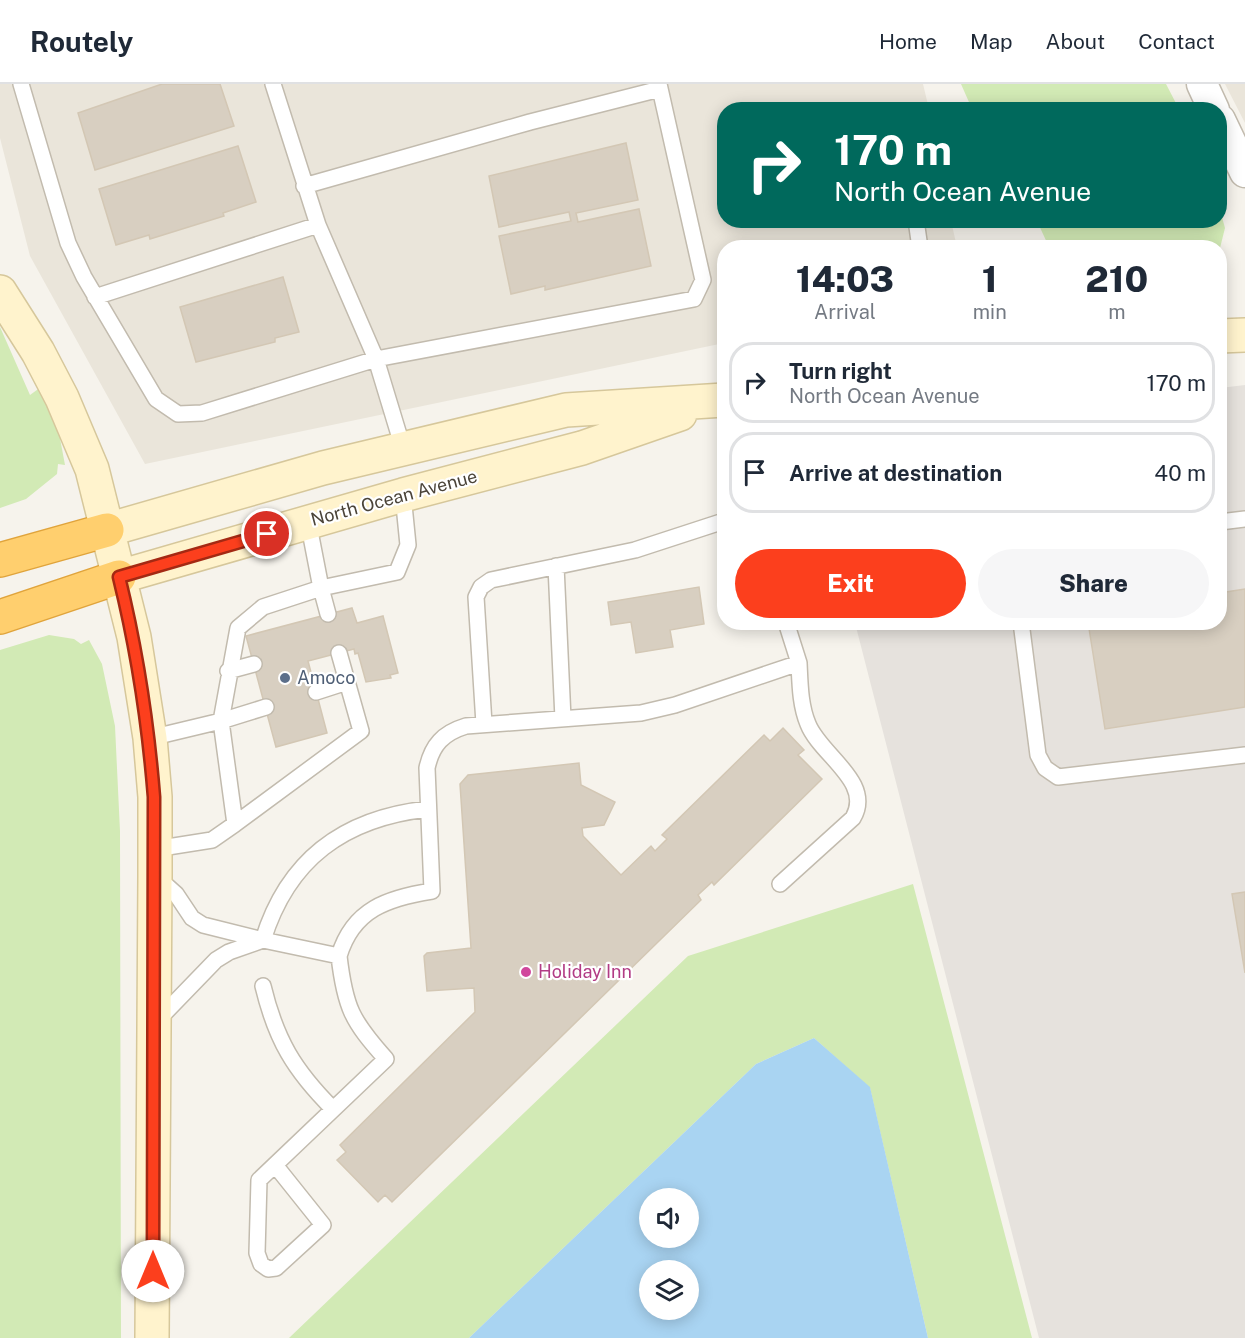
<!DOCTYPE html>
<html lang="en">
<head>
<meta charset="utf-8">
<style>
	body { margin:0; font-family:"Public Sans",sans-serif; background:#f6f6f7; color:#1f2937; height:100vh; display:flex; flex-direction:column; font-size:22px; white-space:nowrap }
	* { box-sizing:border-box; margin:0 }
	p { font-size:20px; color:#747a83 }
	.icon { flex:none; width:33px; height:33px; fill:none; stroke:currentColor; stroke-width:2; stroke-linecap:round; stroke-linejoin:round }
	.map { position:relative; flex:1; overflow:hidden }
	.side { position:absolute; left:717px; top:156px; width:510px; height:390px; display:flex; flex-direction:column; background:#fff; border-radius:24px; box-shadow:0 3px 15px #0003 }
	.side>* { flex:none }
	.banner { position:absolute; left:717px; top:18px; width:510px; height:126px; border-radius:24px; box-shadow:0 3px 15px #0003; background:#00695c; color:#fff; overflow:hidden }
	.controls { position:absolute; left:639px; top:1104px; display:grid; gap:12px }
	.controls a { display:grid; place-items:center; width:60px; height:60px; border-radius:50%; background:#fff; box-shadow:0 3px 15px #0003; font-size:30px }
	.pin { position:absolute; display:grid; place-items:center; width:51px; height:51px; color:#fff; margin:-26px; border:3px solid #fff; border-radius:50%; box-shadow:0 2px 6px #0007 }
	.me { position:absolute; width:66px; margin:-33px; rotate:0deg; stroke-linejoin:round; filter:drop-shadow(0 0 4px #0008) }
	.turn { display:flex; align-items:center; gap:21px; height:126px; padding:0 18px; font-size:27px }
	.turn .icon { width:78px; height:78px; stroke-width:2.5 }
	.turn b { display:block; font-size:42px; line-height:51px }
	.eta { display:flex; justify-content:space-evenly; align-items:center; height:102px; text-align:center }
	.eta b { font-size:36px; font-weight:800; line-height:42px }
	.button { display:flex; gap:12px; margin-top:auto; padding:12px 18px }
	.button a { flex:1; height:69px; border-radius:36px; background:#fc3f1d; color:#fff; font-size:24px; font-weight:800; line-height:69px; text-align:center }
	.button a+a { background:#f6f6f7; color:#1f2937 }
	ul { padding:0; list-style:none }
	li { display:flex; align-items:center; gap:18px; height:81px; margin:0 12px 9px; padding:0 6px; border:3px solid #e0e1e3; border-radius:24px }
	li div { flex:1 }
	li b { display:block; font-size:22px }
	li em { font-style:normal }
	header { display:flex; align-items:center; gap:36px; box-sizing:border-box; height:84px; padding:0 30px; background:#fff; border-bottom:2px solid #e0e1e3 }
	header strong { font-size:28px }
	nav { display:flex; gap:33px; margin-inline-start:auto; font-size:21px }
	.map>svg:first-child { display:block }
	.residential { fill:#eae5da }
	.industrial { fill:#e6e2dd }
	.green { fill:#d2eab5 }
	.water { fill:#a9d4f2; fill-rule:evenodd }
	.building { fill:#d8cfc1; stroke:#d3c7b4; stroke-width:1.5 }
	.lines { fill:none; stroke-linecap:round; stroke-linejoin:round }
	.lane-casing { stroke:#c2bbae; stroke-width:18 }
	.street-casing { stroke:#c2bbae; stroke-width:33 }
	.secondary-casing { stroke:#d6c79b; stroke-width:36 }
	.highway-casing { stroke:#e0a43c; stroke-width:36 }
	.lane { stroke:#fff; stroke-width:15 }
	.street { stroke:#fff; stroke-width:30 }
	.secondary { stroke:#fff3cd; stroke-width:33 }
	.highway { stroke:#ffcf6e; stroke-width:33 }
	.route-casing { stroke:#a42913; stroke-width:15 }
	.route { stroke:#fc3f1d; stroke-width:10 }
	.service-dot { fill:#5c6f8a; stroke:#fff; stroke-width:2 }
	.hotel-dot { fill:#d1479c; stroke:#fff; stroke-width:2 }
	.labels { text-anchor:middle; stroke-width:4.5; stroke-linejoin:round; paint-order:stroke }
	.street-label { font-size:18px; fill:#4b4439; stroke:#fff }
	.service-label { font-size:18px; fill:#4e5e75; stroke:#fff; text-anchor:start }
	.hotel-label { font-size:18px; fill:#b23c85; stroke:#fff; text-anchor:start }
</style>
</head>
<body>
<header>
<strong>Routely</strong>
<nav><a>Home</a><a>Map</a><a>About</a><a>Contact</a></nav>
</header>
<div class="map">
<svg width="1245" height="1254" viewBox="0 0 1245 1254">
	<rect width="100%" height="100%" fill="#f6f3ec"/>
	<path class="residential" d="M0,0H923L929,25L724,26V136L951,137L957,163L724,164V259L145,380L30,172L0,54Z
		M1225,0H1245V39Z"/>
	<path class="industrial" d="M1245,301V1254H1039L855,539L1220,538V304Z"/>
	<path class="green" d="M961,0H1166L1179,25H972Z
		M1220,126L1225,144L1220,164L1049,163L1037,137L1220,136Z
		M0,243L30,311L41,303L59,349L65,381L58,380L57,390L26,415L0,424Z
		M49,551L74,555L81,560L89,556L102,580L115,642L120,747L121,1254H0V566Z
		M913,800L1032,1254H928L870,1004L814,954L756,980L469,1254H289L688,872Z"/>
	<path class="water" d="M814,954L870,1003L928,1254H469L756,980ZM650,1114H688V1154H650ZM650,1186H688V1226H650Z"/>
	<path class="building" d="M162,0H220L234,42L95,86L78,29Z
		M626,59L638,116L576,129L578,138L639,125L651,182L545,206V202L511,210L499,152L571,137L569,128L499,143L489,92Z
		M238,62L256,118L223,129L224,132L150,155L149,151L116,161L99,105Z
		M283,193L299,248L275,254V258L196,278L180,223Z
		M699,503L704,540L670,546L673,563L636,569L631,538L611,541L608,518Z
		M1245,505V623L1105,645L1088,538H1220V509Z
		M352,524L357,539L383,532L398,589L390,591L391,594L366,598L358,569L355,570L354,565L308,577L327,649L276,663L246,552Z
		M783,644L804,666L798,671L822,695L714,801L712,798L698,811L701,816L392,1118L385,1111L378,1118L337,1076L346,1068L340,1061L475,928L474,904L427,907L424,872L427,869L471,864L460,700L468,691L579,679L581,701L615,718L604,741L582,744L583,752L621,791L651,762L655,767L667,755L662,751L764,651L770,657Z
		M1245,808V889L1232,810Z"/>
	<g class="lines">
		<defs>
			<path id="lane" d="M21,0L68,159L84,193L156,315L178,330L202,329L376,275L694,215L703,196L659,0
				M273,0L318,141L376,275L403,364
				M304,102L530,38L660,5
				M916,136L920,164
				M95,213L318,141
				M1220,438L1245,435
				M556,482L563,635
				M328,530L321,504L397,488L408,461L403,411
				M1021,538L1038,671L1045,684L1058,693L1245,671
				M228,587L254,580
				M316,608L347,598
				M484,640L476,513L481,503L491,496L635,466L724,437
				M150,654L221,637L238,544L263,523L321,504L308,437
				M428,725C344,734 288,775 263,856L339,872C353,825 388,814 432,807L427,684C432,661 443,649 466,642L641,629L675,621L799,579L786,538
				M235,740L361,647L339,569
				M155,765L212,756L235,740L221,637L266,623
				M780,800L853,734C874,698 820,671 808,640C800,621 800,599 799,579
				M263,902C276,956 294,986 333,1025
				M156,938L216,876L229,868L263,856L203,841L192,834L176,810L157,793
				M275,1081L323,1141L276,1184L268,1185L261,1180L257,1169L259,1096L386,975C352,937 345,924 339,872"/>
			<path id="street" d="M1202,0L1214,26
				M1220,36L1245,88"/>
			<path id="secondary" d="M0,208L38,268L62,314L92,385L134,553L150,654L155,713V792L152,1254
				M1220,252L1245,251
				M107,446L323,384L566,326L724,316
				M119,493L403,411L582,364L680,330"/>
			<path id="highway" d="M0,476L107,446
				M0,533L119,493"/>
		</defs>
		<use href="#lane" class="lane-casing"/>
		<use href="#street" class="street-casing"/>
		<use href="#secondary" class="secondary-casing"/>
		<use href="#highway" class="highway-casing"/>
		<use href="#lane" class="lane"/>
		<use href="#street" class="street"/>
		<use href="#secondary" class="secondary"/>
		<use href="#highway" class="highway"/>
	</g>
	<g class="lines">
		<defs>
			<path id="route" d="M153,1187L154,713C148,638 137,566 119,493L267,450"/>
		</defs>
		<use href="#route" class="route-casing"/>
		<use href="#route" class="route"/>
	</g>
	<circle class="service-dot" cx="285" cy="594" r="6"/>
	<circle class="hotel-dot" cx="526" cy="888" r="6"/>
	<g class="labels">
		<g class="street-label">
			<text transform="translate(394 414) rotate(-15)" y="6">North Ocean Avenue</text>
		</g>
		<g class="service-label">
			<text x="297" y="600">Amoco</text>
		</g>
		<g class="hotel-label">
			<text x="538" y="894">Holiday Inn</text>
		</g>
	</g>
</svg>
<div class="controls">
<a><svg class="icon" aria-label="sound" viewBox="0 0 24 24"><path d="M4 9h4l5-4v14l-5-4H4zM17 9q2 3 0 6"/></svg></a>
<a><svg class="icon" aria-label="layers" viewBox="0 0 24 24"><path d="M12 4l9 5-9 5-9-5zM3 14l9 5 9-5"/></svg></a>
</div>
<div class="pin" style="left:267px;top:450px;background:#d93025"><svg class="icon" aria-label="arrive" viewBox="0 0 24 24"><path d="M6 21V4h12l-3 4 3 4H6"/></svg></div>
<svg class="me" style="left:153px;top:1187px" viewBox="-20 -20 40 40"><circle r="19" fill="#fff"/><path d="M0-13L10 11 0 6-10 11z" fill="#fc3f1d"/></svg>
<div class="banner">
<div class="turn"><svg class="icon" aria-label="right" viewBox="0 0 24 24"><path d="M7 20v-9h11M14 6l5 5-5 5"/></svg><div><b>170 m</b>North Ocean Avenue</div></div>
</div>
<section class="side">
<div class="eta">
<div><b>14:03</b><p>Arrival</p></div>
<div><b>1</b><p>min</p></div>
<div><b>210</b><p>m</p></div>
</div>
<ul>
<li><svg class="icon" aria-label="right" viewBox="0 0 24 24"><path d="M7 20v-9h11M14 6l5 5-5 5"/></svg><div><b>Turn right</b><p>North Ocean Avenue</p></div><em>170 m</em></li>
<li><svg class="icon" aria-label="arrive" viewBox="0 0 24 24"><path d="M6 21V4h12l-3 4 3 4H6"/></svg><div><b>Arrive at destination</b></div><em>40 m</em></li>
</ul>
<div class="button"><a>Exit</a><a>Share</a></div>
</section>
</div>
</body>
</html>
